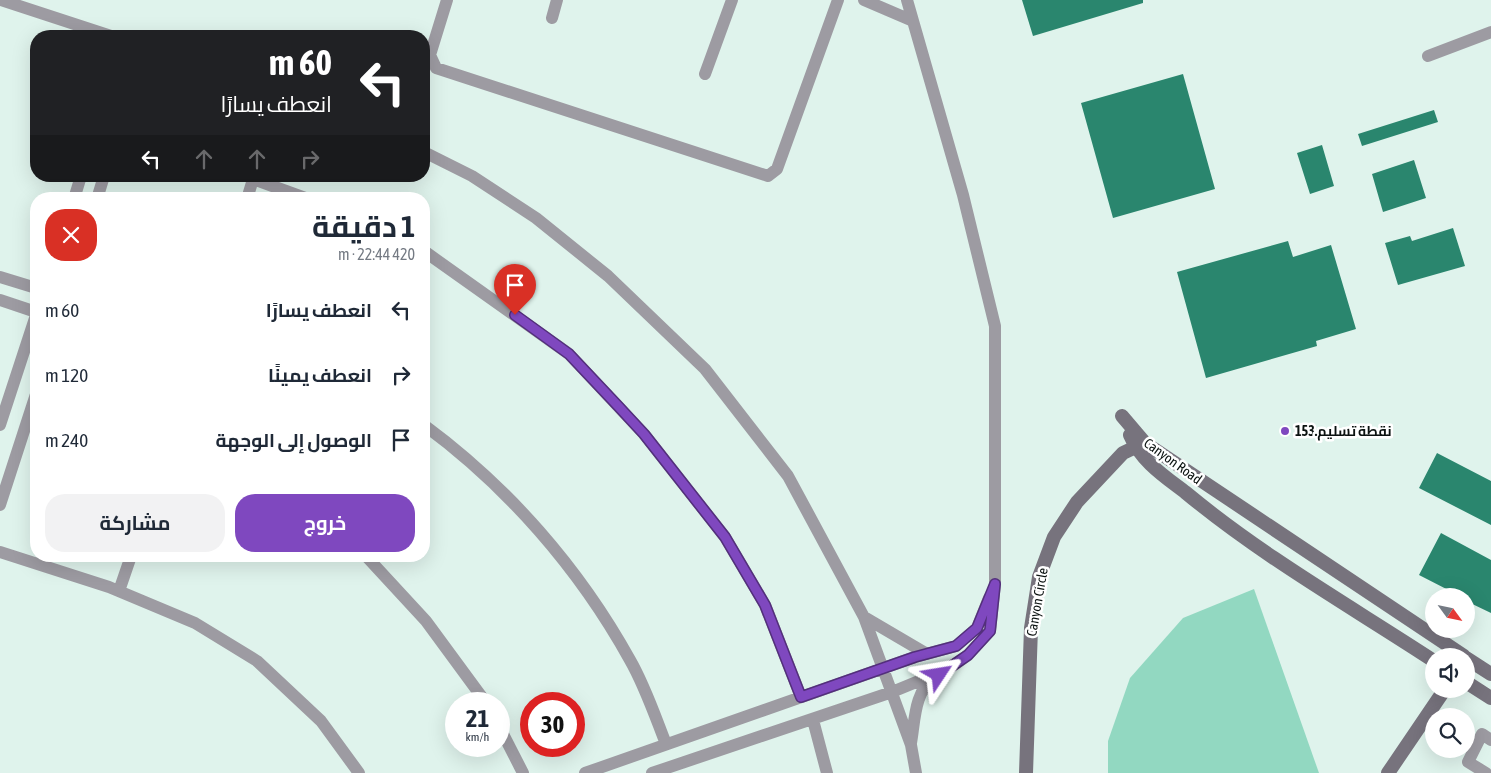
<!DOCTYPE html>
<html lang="ar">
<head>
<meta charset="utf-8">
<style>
	body { margin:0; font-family:"Asap Condensed",Cairo,sans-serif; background:#f2f2f3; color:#1f2937; direction:rtl; height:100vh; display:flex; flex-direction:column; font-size:19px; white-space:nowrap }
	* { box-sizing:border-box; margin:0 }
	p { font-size:16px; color:#747a83 }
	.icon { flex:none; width:28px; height:28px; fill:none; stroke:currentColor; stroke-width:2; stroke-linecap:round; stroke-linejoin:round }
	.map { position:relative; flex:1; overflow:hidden; direction:ltr }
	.details { position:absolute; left:30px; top:192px; width:400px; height:370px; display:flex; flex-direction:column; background:#fff; border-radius:20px; box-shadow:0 5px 20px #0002; direction:rtl }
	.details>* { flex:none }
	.banner { position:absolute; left:30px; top:30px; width:400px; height:152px; border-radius:20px; box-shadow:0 5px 20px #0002; direction:rtl; background:#202124; color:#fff; overflow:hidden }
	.needle { width:32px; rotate:123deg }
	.buttons { position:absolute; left:1425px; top:588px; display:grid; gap:10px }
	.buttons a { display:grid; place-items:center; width:50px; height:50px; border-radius:50%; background:#fff; box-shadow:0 5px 20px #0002; font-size:25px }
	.speed { position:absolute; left:445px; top:692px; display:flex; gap:10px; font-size:25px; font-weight:700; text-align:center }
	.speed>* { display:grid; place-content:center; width:65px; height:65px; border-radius:50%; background:#fff; box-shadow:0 5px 20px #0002; line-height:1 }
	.speed small { font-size:12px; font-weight:400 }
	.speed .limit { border:8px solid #d22; background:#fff; color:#111 }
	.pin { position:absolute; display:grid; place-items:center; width:42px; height:42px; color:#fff; margin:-51px -21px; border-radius:50% 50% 50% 0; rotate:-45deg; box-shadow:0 0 5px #0007 }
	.pin .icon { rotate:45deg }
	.me { position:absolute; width:55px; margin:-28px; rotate:57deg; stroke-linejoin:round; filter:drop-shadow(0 0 4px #0008) }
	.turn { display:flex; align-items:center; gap:18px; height:105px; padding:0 15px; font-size:22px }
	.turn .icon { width:65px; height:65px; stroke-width:2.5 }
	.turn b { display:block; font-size:35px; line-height:42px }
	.lanes { display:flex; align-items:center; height:48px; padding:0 15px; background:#0003; justify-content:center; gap:25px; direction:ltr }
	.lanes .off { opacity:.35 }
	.round { display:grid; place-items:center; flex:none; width:52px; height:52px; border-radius:20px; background:#f2f2f3 }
	.summary { display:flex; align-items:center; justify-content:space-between; height:85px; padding:0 15px }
	h1 { font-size:30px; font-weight:700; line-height:38px }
	.primary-button { display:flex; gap:10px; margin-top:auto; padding:10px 15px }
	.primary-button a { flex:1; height:58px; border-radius:20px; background:#7f48bf; color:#fff; font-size:20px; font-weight:700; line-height:58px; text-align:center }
	.primary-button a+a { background:#f2f2f3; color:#1f2937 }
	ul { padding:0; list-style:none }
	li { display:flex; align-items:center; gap:15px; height:65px; padding:0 15px }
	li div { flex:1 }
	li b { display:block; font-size:19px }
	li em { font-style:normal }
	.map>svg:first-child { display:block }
	.green { fill:#92d8c1 }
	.building { fill:#2a866e }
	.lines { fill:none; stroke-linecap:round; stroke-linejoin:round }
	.minor { stroke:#9d9ba2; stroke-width:12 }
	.secondary { stroke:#77737d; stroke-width:14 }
	.route-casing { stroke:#532f7c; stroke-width:12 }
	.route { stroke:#7f48bf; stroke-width:9 }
	.poi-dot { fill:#7f48bf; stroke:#fff; stroke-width:2 }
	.labels { text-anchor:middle; stroke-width:5; stroke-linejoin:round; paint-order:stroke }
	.poi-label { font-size:14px; font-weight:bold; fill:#0b1210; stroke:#fff; text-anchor:start }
	.street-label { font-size:14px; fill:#0b1210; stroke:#fff }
</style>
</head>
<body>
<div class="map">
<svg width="1491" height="773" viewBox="0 0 1491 773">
	<rect width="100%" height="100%" fill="#dff3ec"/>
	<path class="green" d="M1254,589L1319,773H1108V741L1130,678L1183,618Z"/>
	<path class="building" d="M1022,0H1143V3L1033,36Z
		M1183,74L1215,189L1113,218L1081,103Z
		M1434,110L1438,122L1362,146L1358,134Z
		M1322,145L1334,186L1310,194L1297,153Z
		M1414,160L1426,198L1383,212L1372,174Z
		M1453,228L1465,266L1398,285L1385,243L1410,236L1412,241Z
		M1288,241L1293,257L1331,245L1356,329L1316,341L1317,346L1206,378L1177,272Z
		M1437,453L1491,481V525L1419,488Z
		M1441,533L1491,560V613L1466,601V596H1460L1419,575Z"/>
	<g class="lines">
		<path class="minor" d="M1,0L111,36
			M447,0L430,55L436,68L768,176L777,169L838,0
			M864,0L913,21
			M552,18L557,0
			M1428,56L1491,32
			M705,74L732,0
			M424,152L472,176L536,218L608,276L705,369L788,476L864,617L911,745L916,773
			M253,179L308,199
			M74,199L81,176
			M97,199L104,176
			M247,199L254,176
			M424,251L569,354L644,434L725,537L765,605L801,697
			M0,277L36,288
			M0,300L36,312
			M0,425L36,315
			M424,425C508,487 579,568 630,660C645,686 655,716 666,744
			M0,505L36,394
			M0,552L109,587L195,623L257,661L321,721L359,773
			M366,556L426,621L487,704
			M119,591L131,556
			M864,617L927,654
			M813,720L827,773
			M499,726L523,773
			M911,743C915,721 914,691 935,677
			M585,773L915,657L956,646L977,628L989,598
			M652,773L892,692L948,669L968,655L990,631L995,584V326L963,195L907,0
			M1486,773L1468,762L1482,734L1491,740"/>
		<path class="secondary" d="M1122,416L1145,443L1464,656
			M1130,435C1141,461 1164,476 1185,492C1262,556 1350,606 1434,661
			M1466,658L1491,674
			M1466,682L1491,698
			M1026,773L1031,628L1039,577L1054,537L1077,502L1123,453L1142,444
			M1388,773L1445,689"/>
	</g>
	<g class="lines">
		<defs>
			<path id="route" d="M515,315L569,354L619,407L644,434L725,537L765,605L801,697L915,657L956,646L977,628L995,584L990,631L968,655L939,675"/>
		</defs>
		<use href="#route" class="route-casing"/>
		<use href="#route" class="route"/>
	</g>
	<circle class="poi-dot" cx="1285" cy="431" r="5"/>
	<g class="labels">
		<g class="poi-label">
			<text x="1295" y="436">نقطة تسليم.153</text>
		</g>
		<g class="street-label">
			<text transform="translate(1173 461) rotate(36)" y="5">Canyon Road</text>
			<text transform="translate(1037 602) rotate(-80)" y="5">Canyon Circle</text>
		</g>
	</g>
</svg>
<div class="buttons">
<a><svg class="needle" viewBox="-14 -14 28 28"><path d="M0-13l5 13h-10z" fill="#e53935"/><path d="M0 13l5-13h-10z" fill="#747a83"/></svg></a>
<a><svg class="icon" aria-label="sound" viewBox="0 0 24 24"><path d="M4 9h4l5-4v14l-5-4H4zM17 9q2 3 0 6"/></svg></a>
<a><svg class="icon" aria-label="search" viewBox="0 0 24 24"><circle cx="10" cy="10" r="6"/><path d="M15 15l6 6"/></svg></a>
</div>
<div class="speed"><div>21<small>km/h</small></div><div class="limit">30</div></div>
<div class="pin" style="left:515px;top:315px;background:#d93025"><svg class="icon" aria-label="arrive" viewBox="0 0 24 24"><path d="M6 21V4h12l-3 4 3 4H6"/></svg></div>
<svg class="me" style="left:939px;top:675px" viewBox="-20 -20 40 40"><path d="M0-17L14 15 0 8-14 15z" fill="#7f48bf" stroke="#fff" stroke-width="4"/></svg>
<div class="banner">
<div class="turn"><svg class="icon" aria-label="left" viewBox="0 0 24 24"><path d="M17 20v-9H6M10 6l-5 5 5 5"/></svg><div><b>60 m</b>انعطف يسارًا</div></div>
<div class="lanes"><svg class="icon" aria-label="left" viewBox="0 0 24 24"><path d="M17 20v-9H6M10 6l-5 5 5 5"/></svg><svg class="icon off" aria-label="ahead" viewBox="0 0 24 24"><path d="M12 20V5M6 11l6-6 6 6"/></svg><svg class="icon off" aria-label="ahead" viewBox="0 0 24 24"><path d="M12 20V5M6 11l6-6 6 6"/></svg><svg class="icon off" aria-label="right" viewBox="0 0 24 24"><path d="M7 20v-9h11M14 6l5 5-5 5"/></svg></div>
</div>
<section class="details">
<div class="summary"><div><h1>1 دقيقة</h1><p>420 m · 22:44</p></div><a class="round" style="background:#d93025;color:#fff"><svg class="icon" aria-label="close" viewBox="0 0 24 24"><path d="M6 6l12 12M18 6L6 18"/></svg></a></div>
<ul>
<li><svg class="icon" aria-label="left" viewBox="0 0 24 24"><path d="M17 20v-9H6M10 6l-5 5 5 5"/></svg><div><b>انعطف يسارًا</b></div><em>60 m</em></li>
<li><svg class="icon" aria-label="right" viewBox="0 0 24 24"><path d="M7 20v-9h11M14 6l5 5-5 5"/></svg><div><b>انعطف يمينًا</b></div><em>120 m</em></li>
<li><svg class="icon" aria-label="arrive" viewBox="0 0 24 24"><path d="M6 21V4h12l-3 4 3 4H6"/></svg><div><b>الوصول إلى الوجهة</b></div><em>240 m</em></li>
</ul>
<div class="primary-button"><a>خروج</a><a>مشاركة</a></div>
</section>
</div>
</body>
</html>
